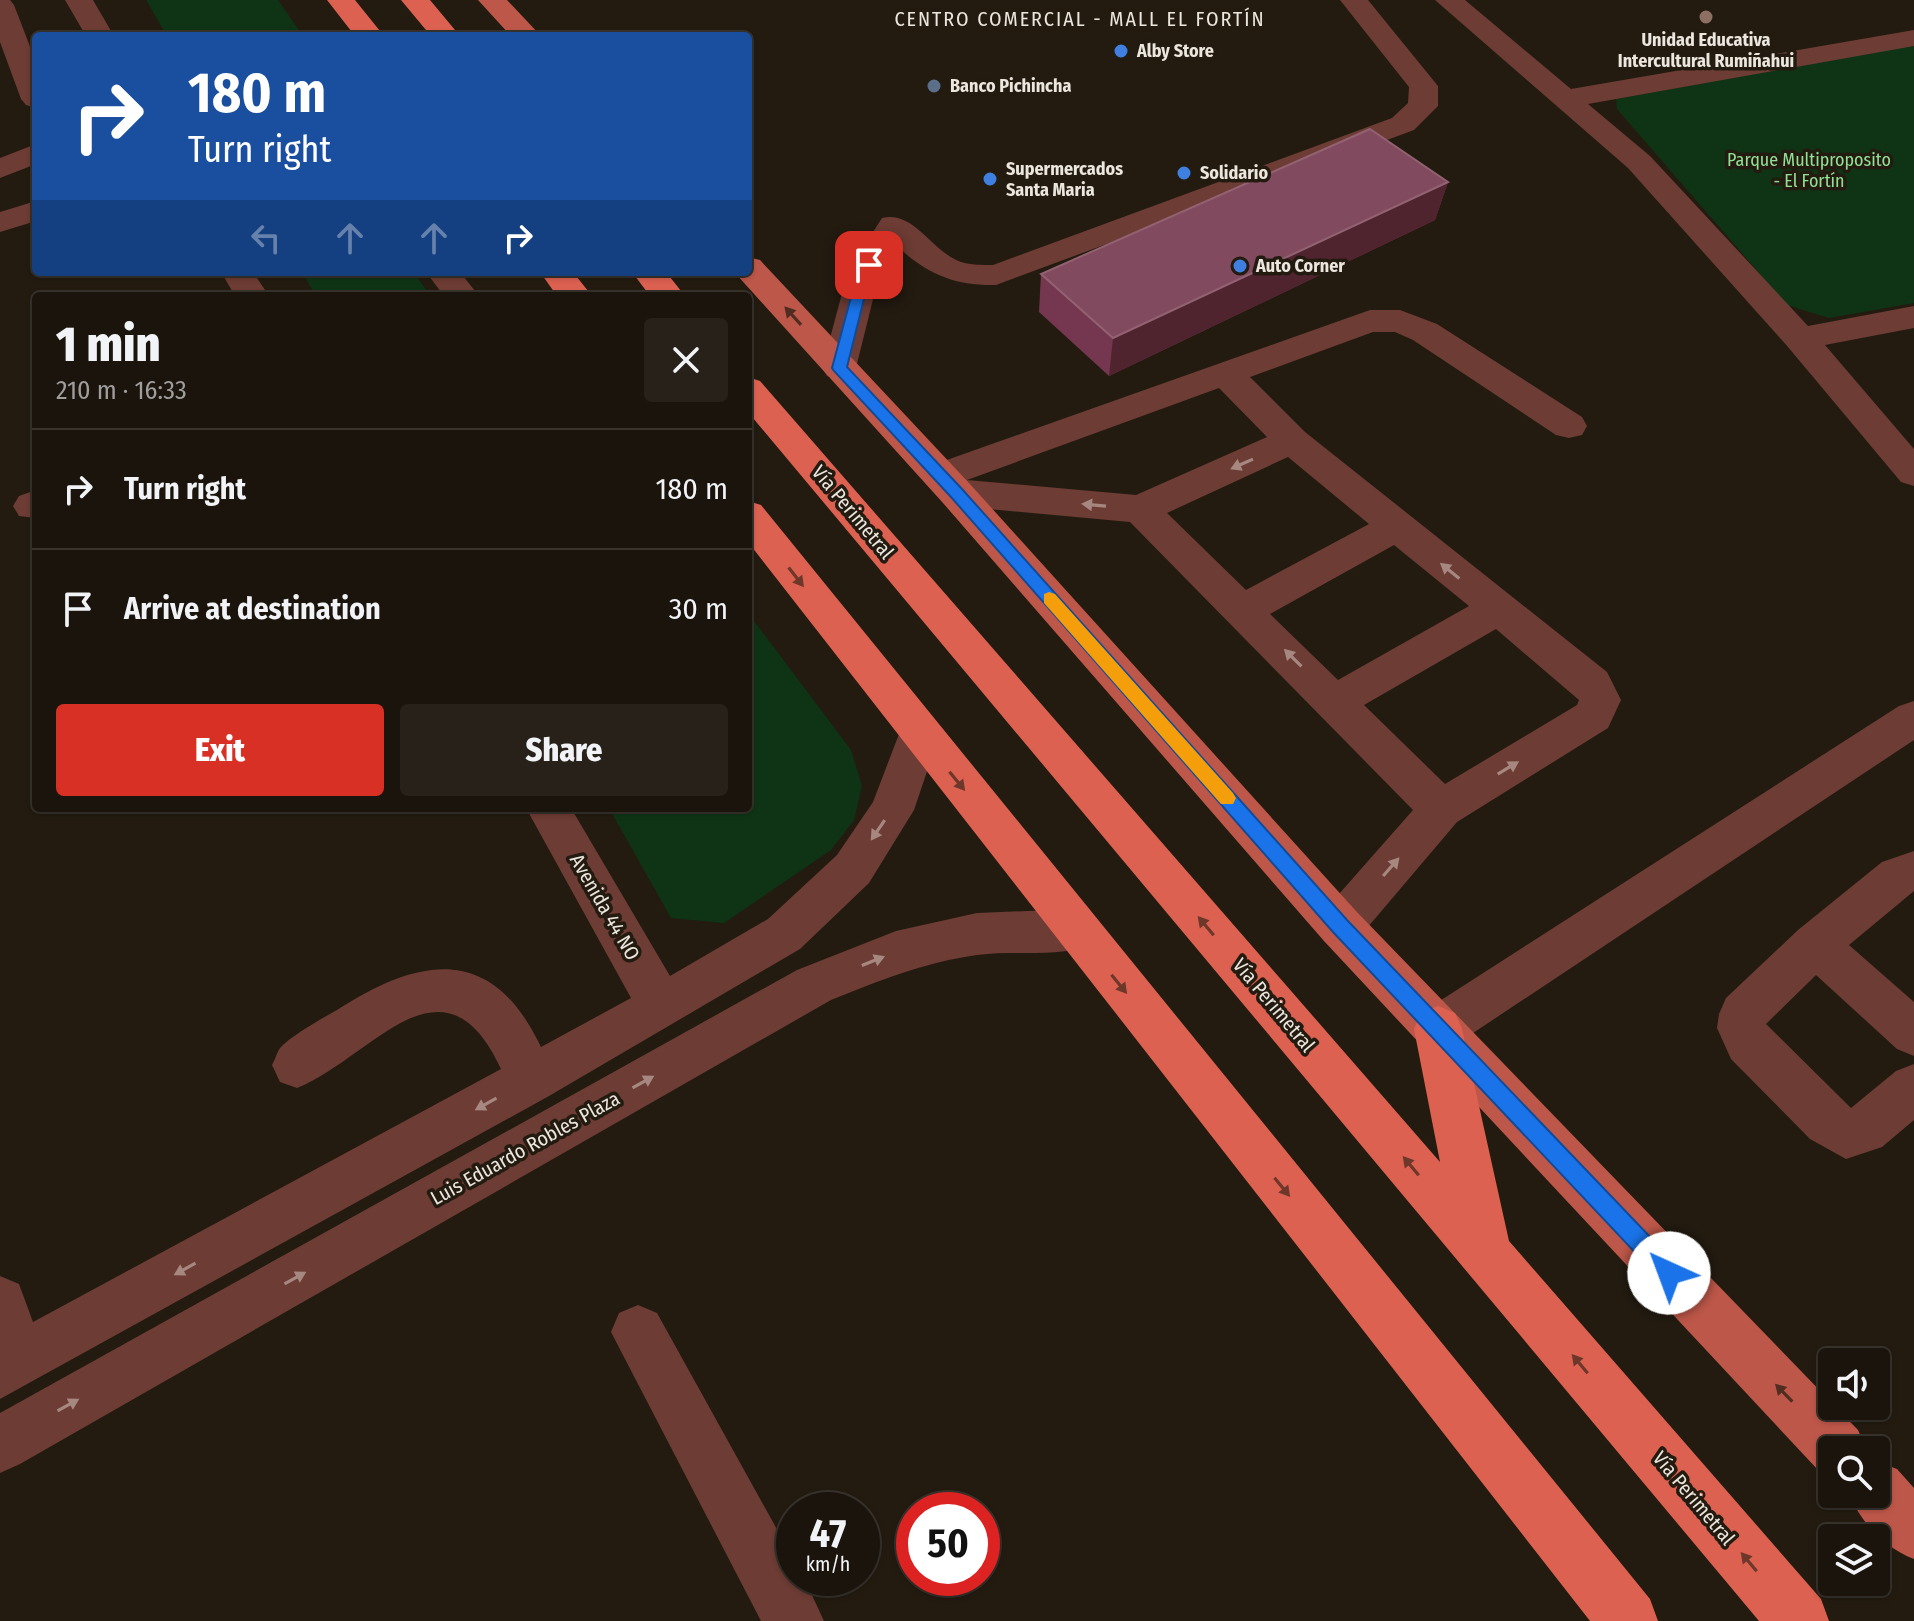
<!DOCTYPE html>
<html lang="en">
<head>
<meta charset="utf-8">
<style>
	body { margin:0; font-family:"Fira Sans Condensed",sans-serif; background:#27211a; color:#f1f3f6; height:100vh; display:flex; flex-direction:column; font-size:30px; white-space:nowrap }
	* { box-sizing:border-box; margin:0 }
	p { font-size:26px; color:#9f9e9d }
	.icon { flex:none; width:44px; height:44px; fill:none; stroke:currentColor; stroke-width:2; stroke-linecap:round; stroke-linejoin:round }
	.map { position:relative; flex:1; overflow:hidden }
	.side { position:absolute; left:32px; top:292px; width:720px; height:520px; display:flex; flex-direction:column; background:#1a140c; border-radius:8px; box-shadow:0 2px 6px #0004,0 0 0 2px #38332d }
	.side>* { flex:none }
	.guide { position:absolute; left:32px; top:32px; width:720px; height:244px; border-radius:8px; box-shadow:0 2px 6px #0004,0 0 0 2px #38332d; background:#1a4fa0; color:#fff; overflow:hidden }
	.controls { position:absolute; left:1818px; top:1348px; display:grid; gap:16px }
	.controls a { display:grid; place-items:center; width:72px; height:72px; border-radius:8px; background:#1a140c; box-shadow:0 2px 6px #0004,0 0 0 2px #38332d; font-size:40px }
	.speed { position:absolute; left:776px; top:1492px; display:flex; gap:16px; font-size:40px; font-weight:700; text-align:center }
	.speed>* { display:grid; place-content:center; width:104px; height:104px; border-radius:50%; background:#1a140c; box-shadow:0 2px 6px #0004,0 0 0 2px #38332d; line-height:1 }
	.speed small { font-size:20px; font-weight:400 }
	.speed .limit { border:12px solid #d22; background:#fff; color:#111 }
	.pin { position:absolute; display:grid; place-items:center; width:68px; height:68px; color:#fff; margin:-34px; border-radius:16px; box-shadow:0 4px 12px #0006 }
	.me { position:absolute; width:88px; margin:-44px; rotate:317deg; stroke-linejoin:round; filter:drop-shadow(0 0 6px #0008) }
	.turn { display:flex; align-items:center; gap:28px; height:168px; padding:0 24px; font-size:36px }
	.turn .icon { width:104px; height:104px; stroke-width:2.5 }
	.turn b { display:block; font-size:56px; line-height:68px }
	.lanes { display:flex; align-items:center; height:76px; padding:0 24px; background:#0003; justify-content:center; gap:40px; direction:ltr }
	.lanes .off { opacity:.35 }
	.round { display:grid; place-items:center; flex:none; width:84px; height:84px; border-radius:8px; background:#27211a }
	.head { display:flex; align-items:center; justify-content:space-between; height:136px; padding:0 24px }
	h1 { font-size:48px; font-weight:800; line-height:60px }
	.primary-button { display:flex; gap:16px; margin-top:auto; padding:16px 24px }
	.primary-button a { flex:1; height:92px; border-radius:8px; background:#d93025; color:#fff; font-size:32px; font-weight:800; line-height:92px; text-align:center }
	.primary-button a+a { background:#27211a; color:#f1f3f6 }
	ul { padding:0; list-style:none }
	li { display:flex; align-items:center; gap:24px; height:120px; padding:0 24px; border-top:2px solid #38332d }
	li div { flex:1 }
	li b { display:block; font-size:30px }
	li em { font-style:normal }
	.map>svg:first-child { display:block }
	.green { fill:#0f3415 }
	.lines { fill:none; stroke-linecap:round; stroke-linejoin:round }
	.minor { fill:#6d3c34; fill-rule:evenodd }
	.major { fill:#bd5749; fill-rule:evenodd }
	.highway { fill:#dd6151; fill-rule:evenodd }
	.wall { fill:#75374f }
	.shaded-wall { fill:#4f242f }
	.building { fill:#824a5e; stroke:#926272; stroke-width:2 }
	.oneway { fill:#512d21 }
	.oneway2 { fill:#a68880 }
	.oneway3 { fill:#6d372a }
	.route { fill:#1a73e8; stroke:#114b97; stroke-width:2 }
	.slow { fill:#f59e0b }
	.education-dot { fill:#8d6e63; stroke:#231b10; stroke-width:3 }
	.shop-dot { fill:#3f7fe0; stroke:#231b10; stroke-width:3 }
	.service-dot { fill:#5c6f8a; stroke:#231b10; stroke-width:3 }
	.labels { text-anchor:middle; stroke-width:7; stroke-linejoin:round; paint-order:stroke }
	.far-poi-label { font-size:18px; font-weight:bold; fill:#ebe6de; stroke:#231b10; text-anchor:start }
	.far-park-label { font-size:18px; fill:#90e096; stroke:#231b10 }
	.far-quarter-label { font-size:20px; letter-spacing:2px; fill:#ebe6de; stroke:#231b10 }
	.street-label { font-size:20px; fill:#ebe6de; stroke:#231b10 }
</style>
</head>
<body>
<div class="map">
<svg width="1914" height="1621" viewBox="0 0 1914 1621">
	<rect width="100%" height="100%" fill="#231b10"/>
	<path class="green" d="M146,0H278L303,36H167Z
		M1914,45V303L1829,318L1787,305L1617,109L1616,99Z
		M302,272H413L431,296H316Z
		M748,613L851,750L862,786L854,820L831,850L724,923L671,918L609,808H748Z"/>
	<g class="lines">
		<path class="minor" d="M0,0H10L14,5L36,62V108L26,105L21,99L0,42Z
			M65,0H93L114,36H86Z
			M1340,0H1368L1438,86V106L1414,130L996,285C955,286 926,274 896,245L880,271L856,368L851,376L839,380L827,376L822,368L848,271L882,218C914,210 932,252 961,262C971,265 982,265 993,265L1392,118L1408,103L1409,87Z
			M1435,0H1465L1571,89L1914,30V46L1588,104L1650,156L1808,326L1914,306V328L1825,345L1914,449V486L1901,482L1788,347L1628,168Z
			M36,144V164L0,178V158Z
			M36,201V221L0,232V212Z
			M221,272H253L269,296H235Z
			M426,272H460L479,296H444Z
			M1370,310H1400L1437,324L1582,417L1587,426L1582,435L1569,438L1556,435L1413,340L1395,332H1373L1250,377L1305,432L1607,672L1621,700L1608,728L1457,822L1356,941L1340,947L1324,941L1317,926L1324,911L1413,810L1130,522L956,506L943,503L937,493L940,489L927,485L921,476L927,467ZM1219,388L1267,437L1136,495L967,480ZM1288,457L1369,524L1246,590L1167,513ZM1394,545L1469,606L1338,680L1270,614ZM1496,629L1579,700L1577,705L1445,784L1364,705Z
			M36,490V518L19,516L13,506L19,496Z
			M1914,701V740L1455,1045L1438,1052L1421,1045L1414,1029L1421,1013L1899,706Z
			M919,716L934,721L940,733L914,810L869,883L800,949L549,1096L0,1399V1276L19,1284L33,1322L501,1069C443,944 371,1059 297,1088L280,1082L272,1065C275,1060 277,1052 280,1048C292,1035 321,1019 337,1010C421,956 492,944 541,1047L631,998L526,808H571L670,976L768,919L837,855L873,802L904,721Z
			M1914,851V891L1849,945L1914,1002V1056L1897,1049L1816,975L1766,1024L1851,1108L1896,1071L1914,1064V1120L1882,1147L1846,1159L1810,1139L1731,1059L1717,1028L1719,1014L1726,998L1798,930L1882,862Z
			M1076,909L1092,915L1099,930L1092,945C1056,958 1015,950 977,955C926,962 878,981 831,1000L20,1464L0,1473V1413L797,970L896,931L977,913Z
			M638,1305L657,1313L794,1560V1578H804L824,1621H761L611,1332L619,1313Z"/>
		<path class="major" d="M478,0H507L541,36H511Z
			M748,257L760,260L969,483L1356,911L1858,1430L1867,1450H1832V1476L1818,1470L1324,941L943,503L736,274L735,272H748Z
			M1876,1461L1897,1469L1914,1488V1559C1885,1548 1861,1523 1849,1494H1876Z"/>
		<path class="highway" d="M327,0H355L384,36H355Z
			M401,0H430L460,36H431Z
			M540,272H573L592,296H557Z
			M632,272H666L685,296H650Z
			M748,377L760,381L1440,1162L1414,1029L1421,1013L1438,1006L1455,1013L1462,1029L1509,1241L1821,1599L1829,1621H1759L748,412Z
			M748,501L761,505L1650,1599L1658,1621H1590L748,542Z"/>
	</g>
	<path class="wall" d="M1448,182L1435,220L1109,376L1039,312L1041,274Z"/>
	<path class="shaded-wall" d="M1448,182L1435,220L1109,376L1113,338Z"/>
	<path class="building" d="M1370,129L1448,182L1113,338L1041,274Z"/>
	<defs><path id="oneway-solid" d="M-6-.8H1V-3.2L6.5 0L1 3.2V.8H-6Z" transform="scale(2)"/></defs>
	<g class="oneway">
		<use href="#oneway-solid" transform="translate(793 316) rotate(-132)"/>
		<use href="#oneway-solid" transform="translate(1784 1393) rotate(-134)"/>
	</g>
	<g class="oneway2">
		<use href="#oneway-solid" transform="translate(1242 464) rotate(156)"/>
		<use href="#oneway-solid" transform="translate(1094 505) rotate(-175)"/>
		<use href="#oneway-solid" transform="translate(1450 571) rotate(-141)"/>
		<use href="#oneway-solid" transform="translate(1293 658) rotate(-135)"/>
		<use href="#oneway-solid" transform="translate(1508 768) rotate(-31)"/>
		<use href="#oneway-solid" transform="translate(878 830) rotate(124)"/>
		<use href="#oneway-solid" transform="translate(1391 867) rotate(-49)"/>
		<use href="#oneway-solid" transform="translate(873 961) rotate(-22)"/>
		<use href="#oneway-solid" transform="translate(643 1082) rotate(-29)"/>
		<use href="#oneway-solid" transform="translate(486 1104) rotate(151)"/>
		<use href="#oneway-solid" transform="translate(185 1269) rotate(151)"/>
		<use href="#oneway-solid" transform="translate(295 1278) rotate(-29)"/>
		<use href="#oneway-solid" transform="translate(68 1405) rotate(-29)"/>
	</g>
	<g class="oneway3">
		<use href="#oneway-solid" transform="translate(796 577) rotate(52)"/>
		<use href="#oneway-solid" transform="translate(957 781) rotate(51)"/>
		<use href="#oneway-solid" transform="translate(1206 926) rotate(-130)"/>
		<use href="#oneway-solid" transform="translate(1119 984) rotate(51)"/>
		<use href="#oneway-solid" transform="translate(1411 1166) rotate(-130)"/>
		<use href="#oneway-solid" transform="translate(1282 1187) rotate(51)"/>
		<use href="#oneway-solid" transform="translate(1580 1364) rotate(-130)"/>
		<use href="#oneway-solid" transform="translate(1749 1562) rotate(-130)"/>
	</g>
	<path class="route" d="M869,260L876,265L871,271L847,367L962,489L1347,920L1677,1265L1680,1273L1677,1281L1669,1284L1662,1281L1333,932L951,497L834,371L832,368L858,271L864,262Z"/>
	<path class="slow" d="M1049,592L1055,594L1233,793L1236,798L1233,804H1221L1044,603V594Z"/>
	<circle class="education-dot" cx="1706" cy="17" r="8"/>
	<g class="shop-dot">
		<circle cx="1121" cy="51" r="8"/>
		<circle cx="1184" cy="173" r="8"/>
		<circle cx="990" cy="179" r="8"/>
		<circle cx="1240" cy="266" r="8"/>
	</g>
	<circle class="service-dot" cx="934" cy="86" r="8"/>
	<g class="labels">
		<g class="far-poi-label">
			<text x="1706" y="46" text-anchor="middle">Unidad Educativa<tspan x="1706" dy="21">Intercultural Rumiñahui</tspan></text>
			<text x="1137" y="57">Alby Store</text>
			<text x="950" y="92">Banco Pichincha</text>
			<text x="1006" y="175">Supermercados<tspan x="1006" dy="21">Santa Maria</tspan></text>
			<text x="1200" y="179">Solidario</text>
			<text x="1256" y="272">Auto Corner</text>
		</g>
		<g class="far-park-label">
			<text x="1809" y="166">Parque Multiproposito<tspan x="1809" dy="21">- El Fortín</tspan></text>
		</g>
		<g class="far-quarter-label">
			<text x="1080" y="26">CENTRO COMERCIAL - MALL EL FORTÍN</text>
		</g>
		<g class="street-label">
			<text transform="translate(853 512) rotate(50)" y="7">Vía Perimetral</text>
			<text transform="translate(605 907) rotate(60)" y="7">Avenida 44 NO</text>
			<text transform="translate(1274 1005) rotate(50)" y="7">Vía Perimetral</text>
			<text transform="translate(525 1148) rotate(-29)" y="7">Luis Eduardo Robles Plaza</text>
			<text transform="translate(1694 1498) rotate(50)" y="7">Vía Perimetral</text>
		</g>
	</g>
</svg>
<div class="controls">
<a><svg class="icon" aria-label="sound" viewBox="0 0 24 24"><path d="M4 9h4l5-4v14l-5-4H4zM17 9q2 3 0 6"/></svg></a>
<a><svg class="icon" aria-label="search" viewBox="0 0 24 24"><circle cx="10" cy="10" r="6"/><path d="M15 15l6 6"/></svg></a>
<a><svg class="icon" aria-label="layers" viewBox="0 0 24 24"><path d="M12 4l9 5-9 5-9-5zM3 14l9 5 9-5"/></svg></a>
</div>
<div class="speed"><div>47<small>km/h</small></div><div class="limit">50</div></div>
<div class="pin" style="left:869px;top:265px;background:#d93025"><svg class="icon" aria-label="arrive" viewBox="0 0 24 24"><path d="M6 21V4h12l-3 4 3 4H6"/></svg></div>
<svg class="me" style="left:1669px;top:1273px" viewBox="-20 -20 40 40"><circle r="19" fill="#fff"/><path d="M0-13L10 11 0 6-10 11z" fill="#1a73e8"/></svg>
<div class="guide">
<div class="turn"><svg class="icon" aria-label="right" viewBox="0 0 24 24"><path d="M7 20v-9h11M14 6l5 5-5 5"/></svg><div><b>180 m</b>Turn right</div></div>
<div class="lanes"><svg class="icon off" aria-label="left" viewBox="0 0 24 24"><path d="M17 20v-9H6M10 6l-5 5 5 5"/></svg><svg class="icon off" aria-label="ahead" viewBox="0 0 24 24"><path d="M12 20V5M6 11l6-6 6 6"/></svg><svg class="icon off" aria-label="ahead" viewBox="0 0 24 24"><path d="M12 20V5M6 11l6-6 6 6"/></svg><svg class="icon" aria-label="right" viewBox="0 0 24 24"><path d="M7 20v-9h11M14 6l5 5-5 5"/></svg></div>
</div>
<section class="side">
<div class="head"><div><h1>1 min</h1><p>210 m · 16:33</p></div><a class="round"><svg class="icon" aria-label="close" viewBox="0 0 24 24"><path d="M6 6l12 12M18 6L6 18"/></svg></a></div>
<ul>
<li><svg class="icon" aria-label="right" viewBox="0 0 24 24"><path d="M7 20v-9h11M14 6l5 5-5 5"/></svg><div><b>Turn right</b></div><em>180 m</em></li>
<li><svg class="icon" aria-label="arrive" viewBox="0 0 24 24"><path d="M6 21V4h12l-3 4 3 4H6"/></svg><div><b>Arrive at destination</b></div><em>30 m</em></li>
</ul>
<div class="primary-button"><a>Exit</a><a>Share</a></div>
</section>
</div>
</body>
</html>
